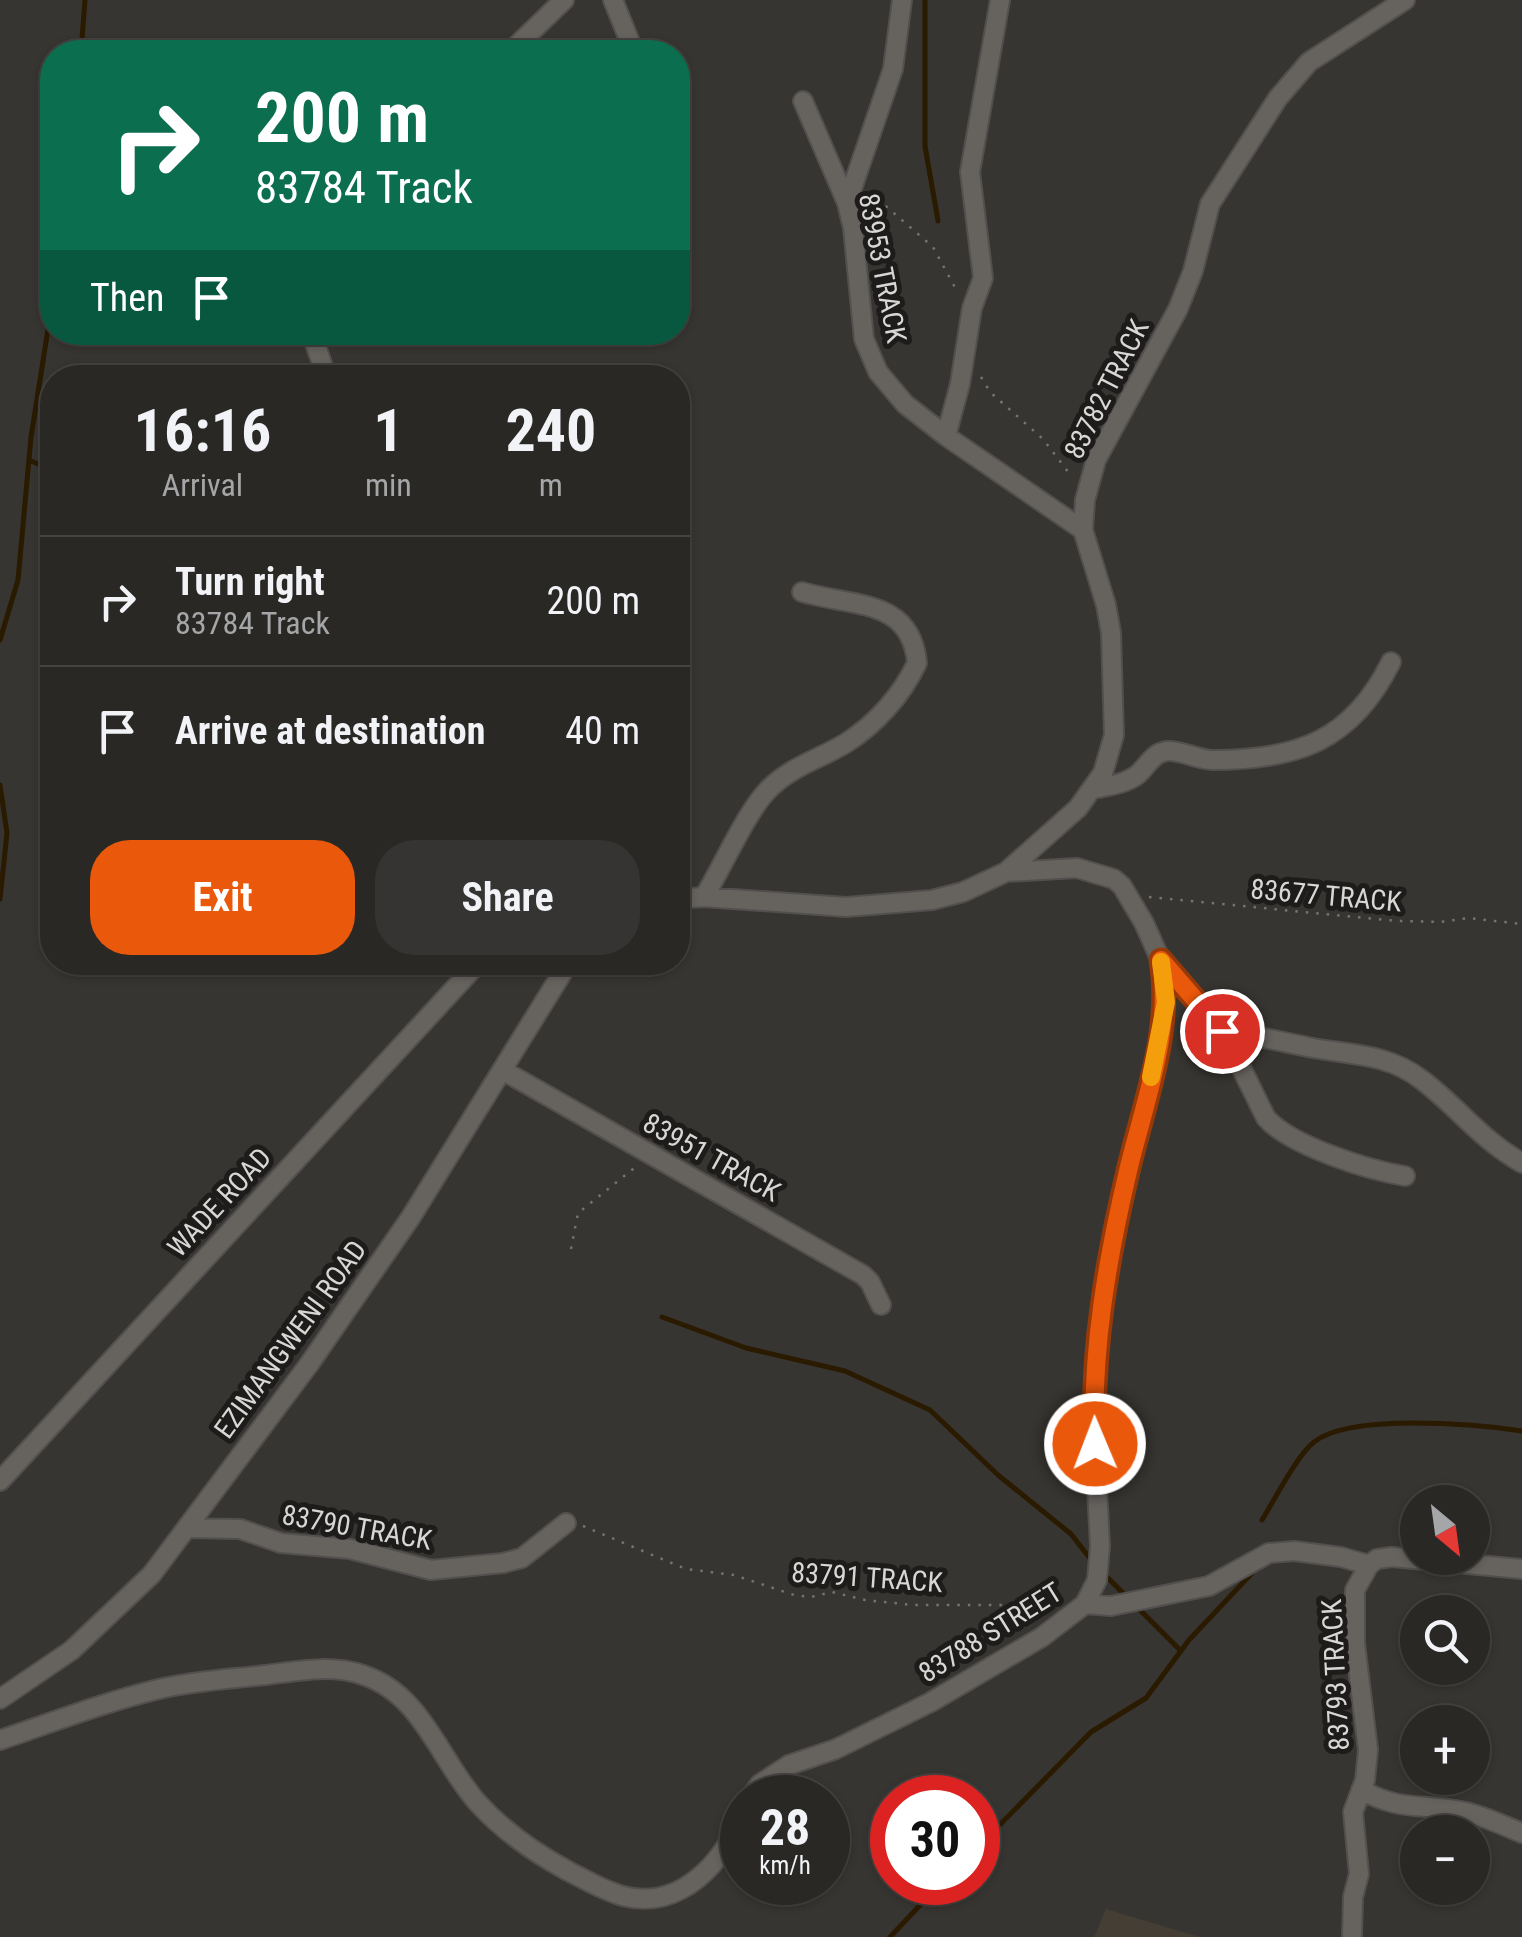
<!DOCTYPE html>
<html lang="en">
<head>
<meta charset="utf-8">
<style>
	body { margin:0; font-family:"Roboto Condensed",sans-serif; background:#353432; color:#f1f3f6; height:100vh; display:flex; flex-direction:column; font-size:38px; white-space:nowrap }
	* { box-sizing:border-box; margin:0 }
	p { font-size:32px; color:#a5a6a7 }
	.icon { flex:none; width:55px; height:55px; fill:none; stroke:currentColor; stroke-width:2; stroke-linecap:round; stroke-linejoin:round }
	.map { position:relative; flex:1; overflow:hidden }
	.details { position:absolute; left:40px; top:365px; width:650px; height:610px; display:flex; flex-direction:column; background:#292825; border-radius:40px; box-shadow:0 2px 8px #0004,0 0 0 2px #454442 }
	.details>* { flex:none }
	.top-card { position:absolute; left:40px; top:40px; width:650px; height:305px; border-radius:40px; box-shadow:0 2px 8px #0004,0 0 0 2px #454442; background:#0b6e4f; color:#fff; overflow:hidden }
	.needle { width:65px; rotate:151deg }
	.tools { position:absolute; left:1400px; top:1485px; display:grid; gap:20px }
	.tools a { display:grid; place-items:center; width:90px; height:90px; border-radius:50%; background:#292825; box-shadow:0 2px 8px #0004,0 0 0 2px #454442; font-size:50px }
	.speed { position:absolute; left:720px; top:1775px; display:flex; gap:20px; font-size:50px; font-weight:700; text-align:center }
	.speed>* { display:grid; place-content:center; width:130px; height:130px; border-radius:50%; background:#292825; box-shadow:0 2px 8px #0004,0 0 0 2px #454442; line-height:1 }
	.speed small { font-size:25px; font-weight:400 }
	.speed .limit { border:15px solid #d22; background:#fff; color:#111 }
	.pin { position:absolute; display:grid; place-items:center; width:85px; height:85px; color:#fff; margin:-42px; border:5px solid #fff; border-radius:50%; box-shadow:0 2px 10px #0007 }
	.me { position:absolute; width:110px; margin:-55px; rotate:359deg; stroke-linejoin:round; filter:drop-shadow(0 0 8px #0008) }
	.turn { display:flex; align-items:center; gap:35px; height:210px; padding:0 50px; font-size:45px }
	.turn .icon { width:130px; height:130px; stroke-width:2.5 }
	.turn b { display:block; font-size:70px; line-height:85px }
	.then { display:flex; align-items:center; height:95px; padding:0 50px; background:#0003; gap:20px; font-size:38px }
	.eta { display:flex; justify-content:space-evenly; align-items:center; height:170px; text-align:center }
	.eta b { font-size:60px; font-weight:700; line-height:70px }
	.button { display:flex; gap:20px; margin-top:auto; padding:20px 50px }
	.button a { flex:1; height:115px; border-radius:40px; background:#ea580c; color:#fff; font-size:40px; font-weight:700; line-height:115px; text-align:center }
	.button a+a { background:#353432; color:#f1f3f6 }
	ul { padding:0; list-style:none }
	li { display:flex; align-items:center; gap:30px; height:130px; padding:0 50px; border-top:2px solid #454442 }
	li div { flex:1 }
	li b { display:block; font-size:38px }
	li em { font-style:normal }
	.map>svg:first-child { display:block }
	.built { fill:#443e35 }
	.lines { fill:none; stroke-linecap:round; stroke-linejoin:round }
	.stream { stroke:#2a1a00; stroke-width:5 }
	.minor-casing { stroke:#52504e; stroke-width:22 }
	.path { stroke:#767471; stroke-width:2.5; stroke-dasharray:2.5 8; stroke-linecap:butt }
	.minor { stroke:#66635f; stroke-width:18 }
	.route-casing { stroke:#983908; stroke-width:25 }
	.route { stroke:#ea580c; stroke-width:18 }
	.slow { stroke:#f59e0b; stroke-width:18 }
	.labels { text-anchor:middle; stroke-width:10; stroke-linejoin:round; paint-order:stroke }
	.street-label { font-size:28px; fill:#d9d7d5; stroke:#1d1c1b }
</style>
</head>
<body>
<div class="map">
<svg width="1522" height="1937" viewBox="0 0 1522 1937">
	<rect width="100%" height="100%" fill="#373531"/>
	<path class="built" d="M1106,1909L1186,1933L1201,1937H1094Z"/>
	<g class="lines">
		<path class="stream" d="M925,0V146L938,221
			M81,52L85,0
			M29,460L52,470
			M0,640L18,580L31,437L52,304
			M0,785L7,833L0,899
			M662,1317L746,1348L845,1371L930,1410L998,1475L1071,1534L1092,1561
			M1262,1520C1274,1501 1297,1455 1314,1442C1350,1413 1476,1424 1522,1431
			M1103,1573L1127,1597
			M1135,1605L1181,1651
			M978,1847L1091,1732L1146,1698L1189,1640L1253,1572
			M890,1937L942,1882"/>
		<defs>
			<path id="minor" d="M613,0L634,52
				M510,52L564,0
				M803,101L847,203L853,228L864,339L878,372L905,404L946,436L1083,530
				M847,203L893,69L902,0
				M311,332L327,378
				M946,436L960,384L972,308L983,278L970,172L1000,0
				M1093,789C1108,786 1125,784 1137,775C1148,766 1152,753 1167,751C1182,750 1197,760 1213,760C1297,760 1352,741 1391,662
				M704,897C722,868 746,813 767,791C789,767 820,759 846,743C876,724 902,695 917,663C911,598 853,607 802,592
				M678,899L704,897L846,907L932,900L963,892L1006,872L1078,808L1103,773L1114,735L1111,633L1106,605L1083,530L1085,500L1096,460L1178,309L1193,271L1210,204L1278,98L1309,62L1405,0
				M1161,961L1223,1031L1266,1118C1291,1146 1368,1170 1405,1176
				M1223,1031C1254,1035 1283,1042 1313,1048C1353,1055 1389,1054 1422,1080C1459,1108 1480,1139 1522,1163
				M504,1071L863,1275L870,1282L881,1305
				M0,1481L479,962
				M187,1528L240,1529L281,1543L350,1549L431,1570L503,1563L522,1558L566,1523
				M1085,1604L1111,1606L1209,1586L1269,1553L1294,1551L1341,1557L1369,1565
				M0,1699L72,1650L152,1574L310,1363L411,1217L569,962
				M0,1740C53,1722 105,1702 159,1689C194,1681 230,1679 265,1675C297,1671 331,1664 363,1675C422,1694 439,1759 477,1802C502,1830 535,1853 568,1871C586,1880 604,1891 623,1896C680,1911 725,1862 742,1813
				M1361,1790C1399,1810 1415,1804 1454,1810C1477,1813 1500,1824 1522,1833
				M750,1798L760,1784L789,1765L836,1749L931,1702L1042,1637L1085,1604L1097,1580L1100,1546L1093,1411L1097,1341L1116,1229L1163,1026L1165,986L1161,961L1144,923L1122,886L1114,879L1077,868L1006,872
				M1352,1937L1353,1897L1359,1874L1353,1812L1365,1780L1368,1750L1355,1643V1590L1369,1565L1377,1559L1392,1557L1522,1569"/>
		</defs>
		<use href="#minor" class="minor-casing"/>
		<path class="path" d="M867,197L881,202L933,247L958,293
			M981,377L990,392L1043,439L1072,477
			M1149,897L1397,921L1440,922L1468,918L1522,924
			M429,962L447,973
			M571,1249L578,1213L638,1165
			M583,1526L686,1569L734,1575L794,1595L811,1597L832,1592L865,1600L913,1605H1012L1032,1623"/>
		<use href="#minor" class="minor"/>
	</g>
	<g class="lines">
		<defs>
			<path id="route" d="M1095,1444C1091,1352 1107,1260 1128,1171C1144,1103 1173,1031 1161,960L1222,1031"/>
		</defs>
		<use href="#route" class="route-casing"/>
		<use href="#route" class="route"/>
		<path class="slow" d="M1151,1077L1166,1002L1161,962"/>
	</g>
	<g class="labels">
		<g class="street-label">
			<text transform="translate(883 268) rotate(79)" y="10">83953 TRACK</text>
			<text transform="translate(1106 389) rotate(-63)" y="10">83782 TRACK</text>
			<text transform="translate(1326 895) rotate(5)" y="10">83677 TRACK</text>
			<text transform="translate(712 1157) rotate(29)" y="10">83951 TRACK</text>
			<text transform="translate(219 1202) rotate(-47)" y="10">WADE ROAD</text>
			<text transform="translate(290 1339) rotate(-54)" y="10">EZIMANGWENI ROAD</text>
			<text transform="translate(357 1527) rotate(10)" y="10">83790 TRACK</text>
			<text transform="translate(867 1577) rotate(4)" y="10">83791 TRACK</text>
			<text transform="translate(990 1632) rotate(-32)" y="10">83788 STREET</text>
			<text transform="translate(1335 1675) rotate(-93)" y="10">83793 TRACK</text>
		</g>
	</g>
</svg>
<div class="tools">
<a><svg class="needle" viewBox="-14 -14 28 28"><path d="M0-13l5 13h-10z" fill="#e53935"/><path d="M0 13l5-13h-10z" fill="#a5a6a7"/></svg></a>
<a><svg class="icon" aria-label="search" viewBox="0 0 24 24"><circle cx="10" cy="10" r="6"/><path d="M15 15l6 6"/></svg></a>
<a>+</a>
<a>−</a>
</div>
<div class="speed"><div>28<small>km/h</small></div><div class="limit">30</div></div>
<div class="pin" style="left:1222px;top:1031px;background:#d93025"><svg class="icon" aria-label="arrive" viewBox="0 0 24 24"><path d="M6 21V4h12l-3 4 3 4H6"/></svg></div>
<svg class="me" style="left:1095px;top:1444px" viewBox="-20 -20 40 40"><circle r="17" fill="#ea580c" stroke="#fff" stroke-width="3"/><path d="M0-11L8 9 0 5-8 9z" fill="#fff"/></svg>
<div class="top-card">
<div class="turn"><svg class="icon" aria-label="right" viewBox="0 0 24 24"><path d="M7 20v-9h11M14 6l5 5-5 5"/></svg><div><b>200 m</b>83784 Track</div></div>
<div class="then">Then<svg class="icon" aria-label="arrive" viewBox="0 0 24 24"><path d="M6 21V4h12l-3 4 3 4H6"/></svg></div>
</div>
<section class="details">
<div class="eta">
<div><b>16:16</b><p>Arrival</p></div>
<div><b>1</b><p>min</p></div>
<div><b>240</b><p>m</p></div>
</div>
<ul>
<li><svg class="icon" aria-label="right" viewBox="0 0 24 24"><path d="M7 20v-9h11M14 6l5 5-5 5"/></svg><div><b>Turn right</b><p>83784 Track</p></div><em>200 m</em></li>
<li><svg class="icon" aria-label="arrive" viewBox="0 0 24 24"><path d="M6 21V4h12l-3 4 3 4H6"/></svg><div><b>Arrive at destination</b></div><em>40 m</em></li>
</ul>
<div class="button"><a>Exit</a><a>Share</a></div>
</section>
</div>
</body>
</html>
